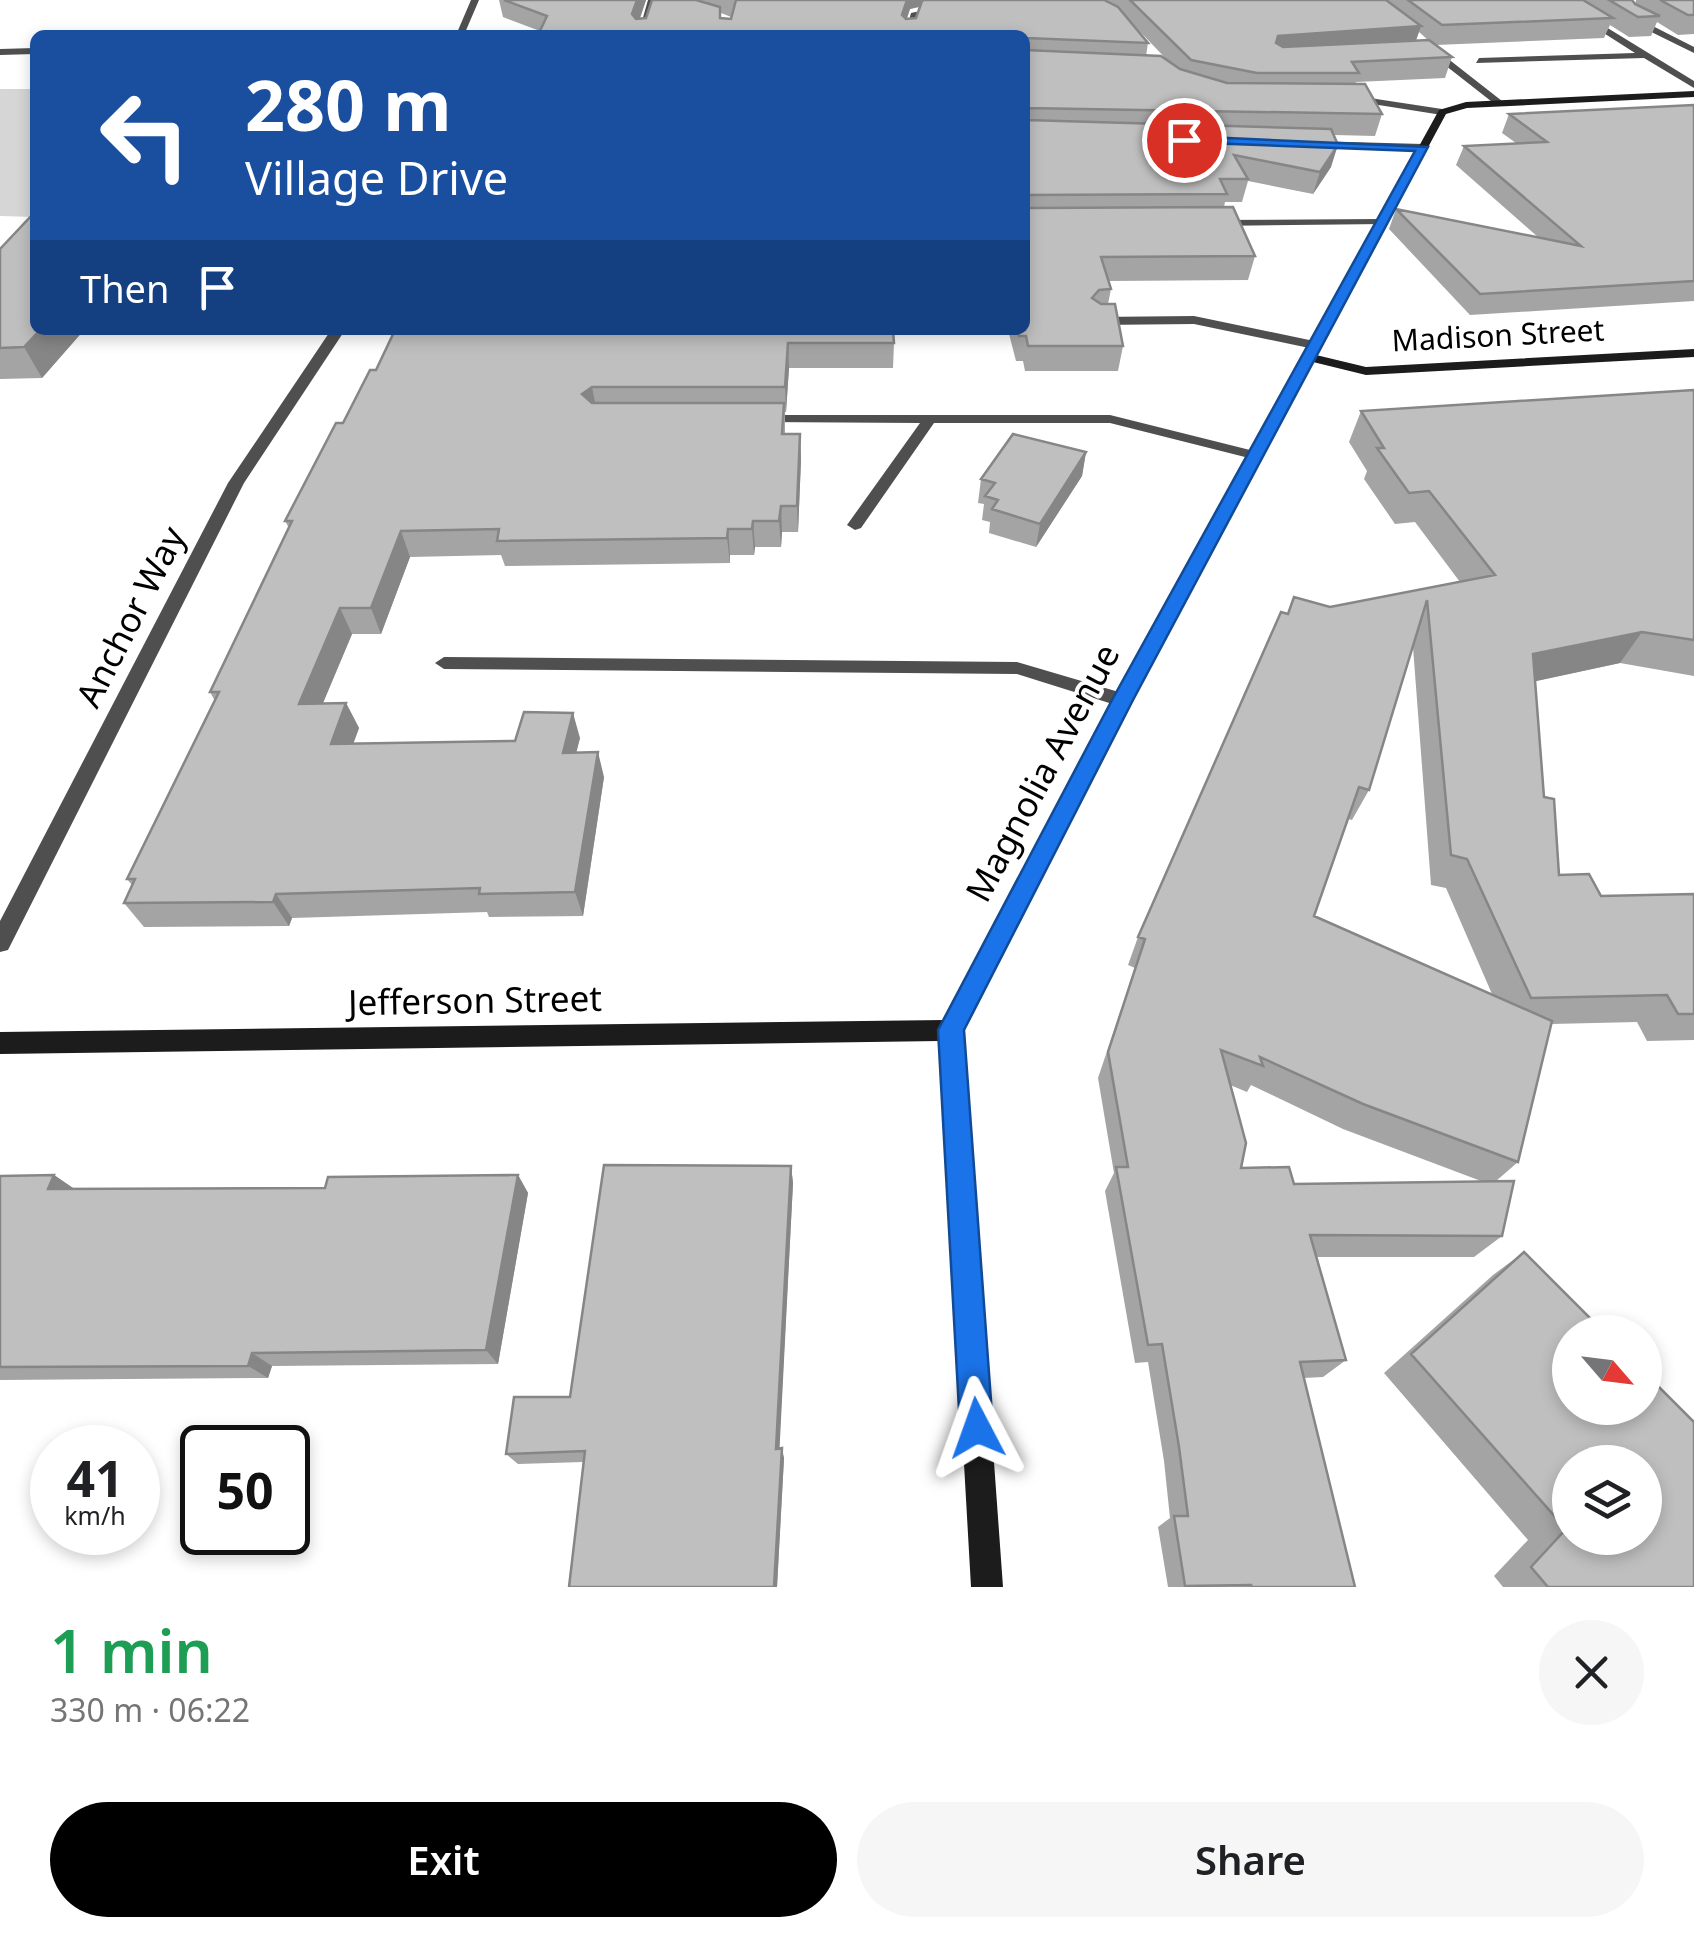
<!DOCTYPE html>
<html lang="en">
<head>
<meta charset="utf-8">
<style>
	body { margin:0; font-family:"Noto Sans",sans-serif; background:#f6f6f6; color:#202124; height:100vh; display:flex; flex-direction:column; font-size:38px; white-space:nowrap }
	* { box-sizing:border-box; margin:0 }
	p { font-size:32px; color:#757577 }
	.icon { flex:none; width:55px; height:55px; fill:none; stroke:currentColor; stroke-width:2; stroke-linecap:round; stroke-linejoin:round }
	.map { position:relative; height:1587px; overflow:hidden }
	.panel { display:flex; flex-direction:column; background:#fff; flex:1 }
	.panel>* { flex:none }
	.top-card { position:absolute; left:30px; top:30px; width:1000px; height:305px; border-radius:15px; box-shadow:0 5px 15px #0003; background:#1a4fa0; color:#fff; overflow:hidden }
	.needle { width:65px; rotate:118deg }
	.tools { position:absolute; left:1552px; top:1315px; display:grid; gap:20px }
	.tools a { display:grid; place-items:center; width:110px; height:110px; border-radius:50%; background:#fff; box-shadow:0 5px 15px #0003; font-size:50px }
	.speed { position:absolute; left:30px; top:1425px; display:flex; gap:20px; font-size:50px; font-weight:700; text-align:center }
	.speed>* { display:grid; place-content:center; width:130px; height:130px; border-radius:50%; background:#fff; box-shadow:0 5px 15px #0003; line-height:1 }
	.speed small { font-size:25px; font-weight:400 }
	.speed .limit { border:5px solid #111; border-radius:15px; background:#fff; color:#111 }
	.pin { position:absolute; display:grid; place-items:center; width:85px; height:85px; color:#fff; margin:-42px; border:5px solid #fff; border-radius:50%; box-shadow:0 2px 10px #0007 }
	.me { position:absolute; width:110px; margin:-55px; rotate:356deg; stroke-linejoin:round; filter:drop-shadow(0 0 8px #0008) }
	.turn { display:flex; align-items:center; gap:35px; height:210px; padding:0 50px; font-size:45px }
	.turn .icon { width:130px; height:130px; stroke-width:2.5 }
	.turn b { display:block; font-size:70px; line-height:85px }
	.then { display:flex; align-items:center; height:95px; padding:0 50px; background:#0003; gap:20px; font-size:38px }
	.round { display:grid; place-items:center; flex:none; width:105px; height:105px; border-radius:52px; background:#f6f6f6 }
	.summary { display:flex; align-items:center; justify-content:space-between; height:170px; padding:0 50px }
	h1 { font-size:60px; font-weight:600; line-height:75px; color:#1e9e55 }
	.action { display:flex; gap:20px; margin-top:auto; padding:20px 50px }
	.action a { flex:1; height:115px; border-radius:60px; background:#000; color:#fff; font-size:40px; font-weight:600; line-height:115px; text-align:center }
	.action a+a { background:#f6f6f6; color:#202124 }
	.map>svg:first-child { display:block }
	.green { fill:#d6d6d6 }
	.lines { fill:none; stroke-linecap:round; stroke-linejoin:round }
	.lane { fill:#4f4f4f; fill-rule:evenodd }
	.street { fill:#4f4f4f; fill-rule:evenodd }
	.secondary { fill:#1c1c1c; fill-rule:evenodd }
	.wall { fill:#a4a4a4; fill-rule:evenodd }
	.shaded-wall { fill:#868686 }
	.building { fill:#bfbfbf; stroke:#868686; stroke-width:2.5; fill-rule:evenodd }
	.route { fill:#1a73e8; stroke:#114b97; stroke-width:2.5 }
	.labels { text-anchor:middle; stroke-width:8; stroke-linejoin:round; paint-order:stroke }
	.far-street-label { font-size:30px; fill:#000; stroke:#fff }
	.street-label { font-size:35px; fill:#000; stroke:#fff }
</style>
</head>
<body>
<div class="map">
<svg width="1694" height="1587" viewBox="0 0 1694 1587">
	<rect width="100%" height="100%" fill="#fff"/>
	<path class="green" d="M0,89H35V217L0,216Z"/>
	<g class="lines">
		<path class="lane" d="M1552,0H1562L1694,81V88L1644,58L1476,63L1479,58L1635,53Z
			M1612,0H1620L1635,17L1694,47V53L1629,21Z
			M444,657L1017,662L1129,695L1131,700L1122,707L1017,674L444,669L435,663Z"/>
		<path class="street" d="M471,0H479L464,35H456Z
			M648,0H656L646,35H638Z
			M944,6L947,11L918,17L913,35H905L911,13Z
			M1427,47H1433L1502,101V105H1496L1427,51Z
			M35,48V54L0,55V49Z
			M1350,95L1442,109L1447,112L1442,115L1347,100Z
			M1312,141L1423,144L1428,147L1423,150L1308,146Z
			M1381,219L1385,220V224L1213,226L1207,223L1213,220Z
			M1194,316L1314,341L1321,345L1314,349L1194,324L1097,325L1091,321L1097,317Z
			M331,330H345L244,483L8,950L0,952V921L228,483Z
			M760,415H1110L1258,452L1260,455L1253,459L1110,423H934L861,528L855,530L847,525L920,423L755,422L753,419Z"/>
		<path class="secondary" d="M1694,91V97L1467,108L1446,114L1316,355L1366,367L1694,349V357L1366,375L1313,362L1131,700L963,1031L1003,1587H971L940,1041L0,1054V1032L944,1020L1113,700L1439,110L1466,102Z"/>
	</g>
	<path class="wall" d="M499,0H646L640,19L646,18L652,0H1632L1635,4L1636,0H1694V34L1678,35L1657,22L1651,36L1629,37L1610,25L1604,38L1436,45L1452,57L1445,78L1356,82L1355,84L1382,114L1375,136L1334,135L1331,167L1313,194L1248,181L1242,202H1225L1224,207L1255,256L1248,280L1108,281L1111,289L1108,304L1123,346L1118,371H1025L1023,361H1016L1008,330H1025V35L540,31L503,17ZM920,7L916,18L907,19L910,9ZM721,13L731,17V19L721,18ZM1130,21L1169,62L1146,56L1148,43ZM1419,32L1428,40H1416Z
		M1694,105V301L1470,315L1389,229L1396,209L1538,237L1456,165L1464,146L1516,143L1502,133L1509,114Z
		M0,249L35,330H84L42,378L0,379Z
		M395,330L894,343L893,368H789L786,412H785V434H800L801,460L798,532H782L781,547H755L754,555H730V563L505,566L501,555L410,557L381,634H352L323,703H346L359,728L353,744L515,741L580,738L576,752L604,777L583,916L489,917L487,912L292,918L289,926L144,927L124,903L132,885L127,879L215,701L210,692L289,528L285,521L376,370Z
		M1694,390V676L1620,663L1535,681L1544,797L1559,875L1601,896L1694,894V1040L1647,1041L1637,1022L1551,1024L1518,1162L1496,1181L1502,1236L1474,1257H1316L1346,1360L1323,1377L1304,1378L1355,1587H1168L1158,1527L1170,1518L1164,1461L1148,1362L1135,1363L1105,1191L1114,1173L1098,1078L1135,968L1128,965L1138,937L1287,614L1330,607L1460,582L1415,522L1395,524L1364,479L1367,471L1349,442L1361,411ZM1413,647L1431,885L1446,888L1492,994L1314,916L1348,819L1352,820L1369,790ZM1230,1085L1247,1092L1251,1085L1343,1129L1481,1181L1294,1184L1241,1168Z
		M1086,452L1082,476L1036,547L989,533L990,522L982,520L984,504L978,503L981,479Z
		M791,1166L793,1183L779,1448L784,1458L777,1587H569L583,1462L518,1464L506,1454L570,1397Z
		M54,1175L74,1189L325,1188L518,1175L528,1193L498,1364L272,1366L268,1378L0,1380V1176Z
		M1524,1252L1694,1587H1503L1494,1576L1528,1540L1384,1373L1493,1275Z"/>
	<path class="shaded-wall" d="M637,0H646L634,34L632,14Z
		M907,0H932V3L910,9L901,34L902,15Z
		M1421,26L1414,46L1273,56L1278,36Z
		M1338,145L1331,167L1313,194L1320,172Z
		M40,330H84L42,378L24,347Z
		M788,343L789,368L786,412L785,387Z
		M592,387L597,412L582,394Z
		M800,434L801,460L798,532L797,506Z
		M1086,452L1082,476L1036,547L1040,524Z
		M781,506L782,532L781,547L779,521Z
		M753,521L755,547L754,555L752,529Z
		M728,529L730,555V563L727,538Z
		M401,531L410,557L381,634L371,608Z
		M340,608L352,634L312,729L299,704Z
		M1642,632L1620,663L1513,686L1533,654Z
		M346,703L359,728L344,769L331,744Z
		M573,713L580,738L570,778L563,753Z
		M598,752L604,777L583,916L575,892Z
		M276,894L292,918L289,926L273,902Z
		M791,1166L793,1183L779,1459L776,1449Z
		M54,1175L79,1192L48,1189Z
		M518,1175L528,1193L498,1364L486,1350Z
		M252,1353L272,1366L268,1378L248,1366Z
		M782,1448L784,1458L777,1587H774Z"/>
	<path class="building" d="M504,0H637L632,14L636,19L646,18L652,0H696L720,7V18L731,19L736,0H907L902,15L906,19L916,18L922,1L924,0H1104L1118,7L1148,43L1027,38L1025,48V35H538L547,16Z
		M1130,0H1386L1421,26L1278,36L1276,43L1283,47L1429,40L1452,57L1352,62L1359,73H1257L1191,60Z
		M1408,0H1583L1613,18L1442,25Z
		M1609,0H1632L1635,4L1660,16L1638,17Z
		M1660,0H1694V15H1688Z
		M1025,50L1161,56L1180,69L1227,83L1365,84L1382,114L1025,108Z
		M1694,105V281L1480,294L1396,209L1581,246L1464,146L1547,142L1509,114Z
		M1025,109L1027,120L1331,129L1338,145L1320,172L1234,155L1248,179H1220L1227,194L1025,195Z
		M1025,196L1028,208L1233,207L1255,256L1101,257L1111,289L1099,290L1092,298L1101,304H1115L1123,346H1028L1026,336H1019L1017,330H1025Z
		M35,212V330H40L24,347L0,348V249Z
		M395,330H893L894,343H788L785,387H592L582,394L592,403H784L782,434H800L797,506H781L779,521H753L752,529H728L727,538L497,541L499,529L401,531L371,608H340L299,704L346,703L331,744L515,741L524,712L573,713L563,753L598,752L575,892L479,894L480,888L276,894L273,902L124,903L135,879H127L219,692H210L292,521H285L336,423H343L370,370H376Z
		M1694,390V640L1642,632L1533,654L1544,797L1554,799L1559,875L1589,874L1601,896L1694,894V1014H1678L1667,995L1531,998L1467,859L1451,855L1427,600L1369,790L1359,787L1314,916L1552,1021L1518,1162L1363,1104L1260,1057L1263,1066L1221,1050L1246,1143L1241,1168L1289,1167L1294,1184L1514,1181L1502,1236L1310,1235L1346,1360L1300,1362L1355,1587H1252L1251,1585L1185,1586L1174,1516H1188L1179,1447L1162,1344L1148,1345L1116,1167H1128L1108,1052L1145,939L1138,937L1281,612L1288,614L1294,597L1330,607L1495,575L1429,491L1409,493L1377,448H1384L1361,411Z
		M1013,434L1086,452L1040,524L992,509L998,500L985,496L995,483L981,479Z
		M604,1165L791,1166L776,1449L782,1448L774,1587H569L585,1451L506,1454L514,1397H570Z
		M54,1175L48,1189L325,1188L328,1177L518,1175L486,1350L252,1353L248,1366L0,1367V1176Z
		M1524,1252L1604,1332H1570V1408H1645V1373L1694,1422V1587H1548L1531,1567L1566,1529L1411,1354ZM1570,1462H1645V1538H1570Z"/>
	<path class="route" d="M1184,136L1428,147L1133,700L964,1030L993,1428L989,1440L977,1445L965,1440L960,1428L938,1030L1112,700L1415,151L1180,142Z"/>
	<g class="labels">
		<g class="far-street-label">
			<text transform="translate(1498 336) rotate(-3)" y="10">Madison Street</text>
		</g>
		<g class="street-label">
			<text transform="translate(131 617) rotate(-63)" y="12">Anchor Way</text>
			<text transform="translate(1043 773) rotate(-62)" y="12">Magnolia Avenue</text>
			<text transform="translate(475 1001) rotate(-1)" y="12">Jefferson Street</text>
		</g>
	</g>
</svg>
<div class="tools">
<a><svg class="needle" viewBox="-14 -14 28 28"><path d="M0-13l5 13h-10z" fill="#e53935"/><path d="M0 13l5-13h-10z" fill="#757577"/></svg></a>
<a><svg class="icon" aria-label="layers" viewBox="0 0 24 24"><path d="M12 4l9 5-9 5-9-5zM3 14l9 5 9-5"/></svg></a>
</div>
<div class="speed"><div>41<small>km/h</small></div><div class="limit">50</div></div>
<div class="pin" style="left:1184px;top:140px;background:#d93025"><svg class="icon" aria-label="arrive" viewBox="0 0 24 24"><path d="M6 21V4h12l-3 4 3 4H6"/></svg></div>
<svg class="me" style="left:977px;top:1428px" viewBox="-20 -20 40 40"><path d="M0-17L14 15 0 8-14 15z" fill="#1a73e8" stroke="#fff" stroke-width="4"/></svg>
<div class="top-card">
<div class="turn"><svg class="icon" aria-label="left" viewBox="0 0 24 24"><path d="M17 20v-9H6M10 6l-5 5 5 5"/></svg><div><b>280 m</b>Village Drive</div></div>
<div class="then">Then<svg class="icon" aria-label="arrive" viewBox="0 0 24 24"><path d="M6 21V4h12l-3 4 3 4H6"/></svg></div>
</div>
</div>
<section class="panel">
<div class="summary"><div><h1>1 min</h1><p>330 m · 06:22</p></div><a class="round"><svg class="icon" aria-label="close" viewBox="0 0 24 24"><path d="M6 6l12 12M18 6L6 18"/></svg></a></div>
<div class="action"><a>Exit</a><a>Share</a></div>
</section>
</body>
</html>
